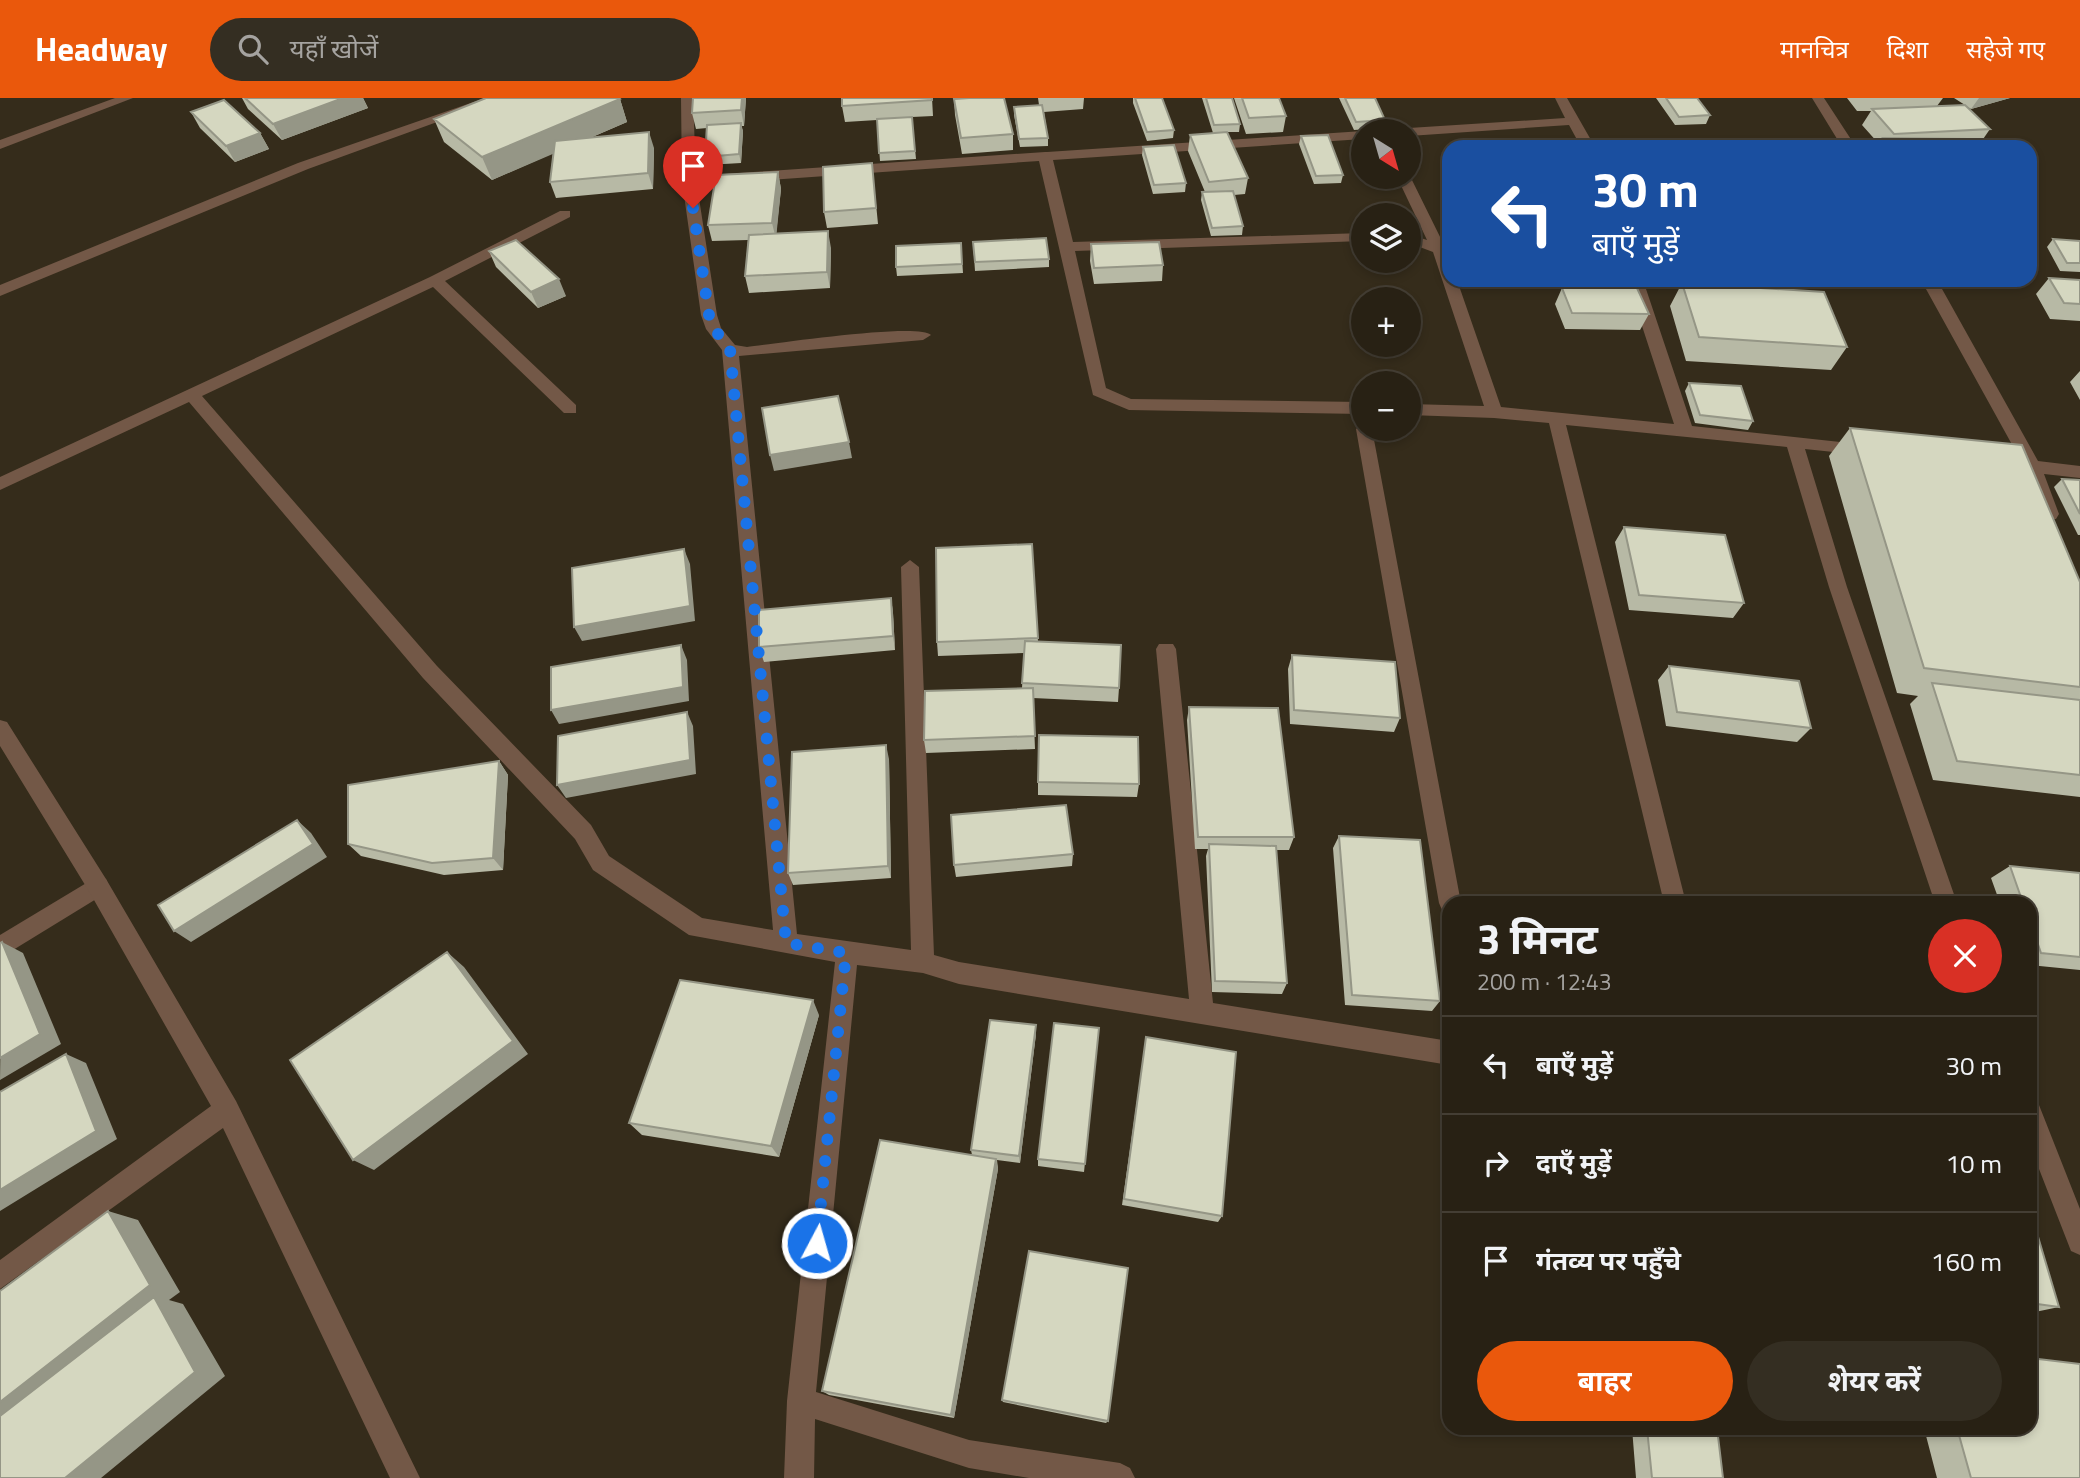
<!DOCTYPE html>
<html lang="hi">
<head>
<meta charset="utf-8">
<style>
	body { margin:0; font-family:"Titillium Web","Noto Sans Devanagari",sans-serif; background:#342e22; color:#f1f3f6; height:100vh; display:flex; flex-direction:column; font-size:26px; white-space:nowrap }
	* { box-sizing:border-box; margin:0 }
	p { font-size:23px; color:#a5a3a0 }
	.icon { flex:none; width:38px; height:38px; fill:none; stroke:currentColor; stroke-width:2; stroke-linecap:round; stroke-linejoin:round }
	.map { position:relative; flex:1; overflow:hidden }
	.drawer { position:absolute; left:1442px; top:798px; width:595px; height:539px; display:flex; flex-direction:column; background:#282114; border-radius:21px; box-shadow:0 4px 10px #0003,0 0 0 2px #443e34 }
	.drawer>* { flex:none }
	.hud { position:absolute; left:1442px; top:42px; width:595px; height:147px; border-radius:21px; box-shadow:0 4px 10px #0003,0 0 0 2px #443e34; background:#1a4fa0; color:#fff; overflow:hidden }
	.needle { width:46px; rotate:143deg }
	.controls { position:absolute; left:1351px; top:21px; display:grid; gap:14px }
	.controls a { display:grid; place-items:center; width:70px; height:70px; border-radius:50%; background:#282114; box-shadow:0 4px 10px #0003,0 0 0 2px #443e34; font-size:35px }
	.pin { position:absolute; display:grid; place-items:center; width:60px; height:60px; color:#fff; margin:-72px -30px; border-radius:50% 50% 50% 0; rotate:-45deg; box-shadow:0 0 7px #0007 }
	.pin .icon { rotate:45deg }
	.me { position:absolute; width:77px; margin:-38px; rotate:6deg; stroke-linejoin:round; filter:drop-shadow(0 0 5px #0008) }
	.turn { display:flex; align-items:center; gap:24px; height:147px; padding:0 35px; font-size:32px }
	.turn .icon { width:91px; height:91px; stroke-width:2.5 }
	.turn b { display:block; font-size:49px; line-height:60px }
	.round { display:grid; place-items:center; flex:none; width:74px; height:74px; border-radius:37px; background:#342e22 }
	.overview { display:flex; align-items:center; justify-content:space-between; height:119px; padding:0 35px }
	h1 { font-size:42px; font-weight:700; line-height:52px }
	.action { display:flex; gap:14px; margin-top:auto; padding:14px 35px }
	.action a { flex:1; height:80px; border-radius:42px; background:#ea580c; color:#fff; font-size:28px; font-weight:700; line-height:80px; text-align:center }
	.action a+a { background:#342e22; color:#f1f3f6 }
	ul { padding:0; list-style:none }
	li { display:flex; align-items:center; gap:21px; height:98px; padding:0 35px; border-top:2px solid #443e34 }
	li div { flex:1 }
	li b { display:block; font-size:26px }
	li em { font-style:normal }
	header { display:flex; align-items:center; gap:42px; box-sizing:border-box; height:98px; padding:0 35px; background:#ea580c; color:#fff }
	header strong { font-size:33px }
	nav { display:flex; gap:38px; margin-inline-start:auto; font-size:24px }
	.search { width:490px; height:63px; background:#342e22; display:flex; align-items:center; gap:18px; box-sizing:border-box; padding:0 24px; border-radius:38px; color:#a5a3a0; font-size:26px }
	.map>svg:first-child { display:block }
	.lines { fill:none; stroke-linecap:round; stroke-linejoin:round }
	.lane { fill:#735847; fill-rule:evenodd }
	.street { fill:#735847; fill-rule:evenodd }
	.wall { fill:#b7b9a5 }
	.shaded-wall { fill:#959686 }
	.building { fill:#d5d7c0; stroke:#959686; stroke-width:2 }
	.route { stroke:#1a73e8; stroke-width:12; stroke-dasharray:0 21.6 }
</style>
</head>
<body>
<header>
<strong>Headway</strong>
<div class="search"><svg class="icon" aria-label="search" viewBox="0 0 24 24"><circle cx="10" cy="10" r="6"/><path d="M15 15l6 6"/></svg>यहाँ खोजें</div>
<nav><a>मानचित्र</a><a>दिशा</a><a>सहेजे गए</a></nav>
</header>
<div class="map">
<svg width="2080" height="1380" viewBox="0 0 2080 1380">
	<rect width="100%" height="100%" fill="#352c1b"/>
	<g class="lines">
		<path class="lane" d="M98,778L106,781L109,788L106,795L0,860V837Z"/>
		<path class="street" d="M115,0H133L0,51V42Z
			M485,0H503L308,71L0,198V187L298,65Z
			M681,0H693L696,78L1045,54H1047L1363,33H1364L1363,41L1053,62L1073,144L1363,135V143L1075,153L1106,290L1131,301L1363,304V316L1129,312L1093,297L1039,63L697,87L717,217L721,230L735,247L747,249C773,246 919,224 931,237L923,242L739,258L797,836L911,852L901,469L910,462L919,469L934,857L959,864L1189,901L1156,551L1159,546H1173L1176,551L1213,905L1449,943V967L959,886L923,875L857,867L816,1294L969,1342L1120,1365L1130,1370L1135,1380H1029L969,1370L815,1321L814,1380H784L787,1303L835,864L689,837L593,772L575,741L423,580L189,304L0,392V379L430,179L560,113H570V119L445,183L576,307V315H564L433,189L202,298L437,568L591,727L609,758L702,820L773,832L722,252L706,231L701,217L682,83Z
			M1555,0H1567L1595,49H1581L1569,27L1409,38V33H1403L1409,30L1565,20Z
			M1812,0H1824L1856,49H1842Z
			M1409,76L1446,151L1449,182H1457L1501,309L1674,326L1627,182H1643L1692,328L1868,347L1871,351L1862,357L1805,351L1847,489L1957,805H1935L1829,489L1787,349L1566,327L1686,805H1664L1549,325L1494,320L1409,317V306L1484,308L1433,154L1409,145V136L1427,142L1397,79H1409Z
			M1921,182H1937L2038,363L2080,368V380L2044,376L2059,416L2056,421H2044L2025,374L2002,371L1993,365L2002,359L2020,361Z
			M1363,325V331H1372L1461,805H1449V815L1442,812L1439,805L1356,331Z
			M0,622L7,624L106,781L236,1003L420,1380H390L223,1030L0,1191V1162L211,1008L90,795L0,648Z
			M2030,1004L2039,1007L2080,1111V1157L2071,1153L2030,1048Z"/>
	</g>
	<path class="wall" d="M242,0H363L368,10L282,42L248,11Z
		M746,0L744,28H741L743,33L741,65L707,67L705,59L707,30L696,31L692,15Z
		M932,0L933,18L912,19L916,61L880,63L877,22L845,24L842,8Z
		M1038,0H1084L1083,11L1044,14L1048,40V48L1020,49L1014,17V9L1039,7Z
		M1133,0H1162L1174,32L1173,40L1147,43L1133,5Z
		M1202,0H1232L1240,26L1239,34H1227L1248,80L1245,96L1234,97L1243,128L1242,137L1211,138L1201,102L1202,94H1205L1188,53L1190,37L1213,35Z
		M1234,0H1279L1286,18L1283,34L1246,36Z
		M1339,0H1375L1385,22L1383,30L1354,32Z
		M1656,0H1697L1710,17L1706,26L1675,27Z
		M1847,0H1943L1937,8L1965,7L1954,0H2010L1971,11L1966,8L1990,31L1979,47L1973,48L1974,49H1877L1879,46L1862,27L1871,13H1857Z
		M620,1L627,24L590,40L654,50L653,91L556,100L550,84L553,55L492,82L444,44L434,21Z
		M954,1L1013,36V52L962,56L955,17Z
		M191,14L260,35L269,51L235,64L200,30Z
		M1301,38L1343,77L1341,85L1314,86L1299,46Z
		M1143,49L1186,85L1185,94L1153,96L1142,57Z
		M872,65L878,126L827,130L824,114Z
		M778,74L781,91L776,136L831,150L830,190L749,195L745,178L748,142L712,143L708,127Z
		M2053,141L2080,143V174L2060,173L2047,149Z
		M973,144L1049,161V169L975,173Z
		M961,145L963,175L897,178L896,169Z
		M1091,146L1163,167L1162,183L1094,186L1090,163Z
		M489,153L566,198L538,210L496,169Z
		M2049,180L2080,182V223L2050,221L2036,196Z
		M1682,185L1847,249L1831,272L1686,263L1670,208Z
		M1562,190L1649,216L1640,232L1565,231L1555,206Z
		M2080,273V302L2070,284Z
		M1689,285L1753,323L1748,332L1695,325L1685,293Z
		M1850,330L2080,484V699L1933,682L1910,606L1918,598L1897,595L1829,358Z
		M2062,381L2080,382V437H2078L2054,389Z
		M1624,429L1744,505L1733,520L1629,512L1615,444Z
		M1032,446L1038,544L1119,590L1118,604L1033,600L1035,651L926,655L924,642L1022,590L1024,555L938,558L937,544Z
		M891,500L893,515L895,552L764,564L759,549Z
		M1292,557L1400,620L1394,634L1290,626L1288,571Z
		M1669,568L1811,630L1797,644L1666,628L1658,582Z
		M1189,609L1294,739L1289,752H1276L1287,885L1282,896L1212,894L1206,758L1208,751H1195L1187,622Z
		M889,661L891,780L793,787L788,775Z
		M499,663L508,677L503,772L444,777L361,758L348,746Z
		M1038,684L1139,686L1137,699L1038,697Z
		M1339,738L1440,903L1432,913L1345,907L1333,750Z
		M1073,756L1072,768L956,779L954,767Z
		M2010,768L2080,775V872L2030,867V805H2000L1991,780Z
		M819,917L779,1059L642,1037L629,1025Z
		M1036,927V936L1020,1065L997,1062L998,1071L954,1320L829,1297L822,1293L972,1057L971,1052Z
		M1099,930L1084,1074L1038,1068V1061Z
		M1146,939L1222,1118L1218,1124L1122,1107Z
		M2030,1112L2059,1209L2035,1214L2030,1213Z
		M1002,1302L1108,1323L1106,1325L1003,1304Z
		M1632,1330H1717L1723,1380H1636Z
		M1924,1330H2030L2080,1380H1937Z"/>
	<path class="shaded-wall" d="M343,0H363L368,10L282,42L273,26Z
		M742,0H746L744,28L741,12Z
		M1979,0H2010L1971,11Z
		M620,1L627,24L492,82L482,59Z
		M741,25L743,33L741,65L739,56Z
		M649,34L654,50L653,91L648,75Z
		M260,35L269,51L235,64L226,48Z
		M778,74L781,91L776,141L772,125Z
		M828,133L831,150L830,190L827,174Z
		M559,181L566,198L538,210L531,194Z
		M849,344L852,360L774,373L770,357Z
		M684,451L690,466L695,523L582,543L574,529Z
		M891,500L893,515L895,552L893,538Z
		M681,547L687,562L689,603L559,626L551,612Z
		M687,614L693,628L696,676L566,700L557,687Z
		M886,647L889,661L891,780L888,768Z
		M499,663L508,677L503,772L493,760Z
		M297,722L311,735L327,759L191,844L174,833Z
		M2,844L23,855L61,946L0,982Z
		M447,854L464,869L528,956L374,1072L353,1062Z
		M813,902L819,917L779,1059L771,1048Z
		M1036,927V936L1020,1065L1019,1058Z
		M66,956L86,965L117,1041L0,1113V1092Z
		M996,1061L998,1071L954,1320L951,1317Z
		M108,1113L138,1122L180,1194L169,1202L183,1206L225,1278L101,1380H65L0,1336V1304Z"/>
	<path class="building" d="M245,0H343L273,26Z
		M486,0H619L620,1L482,59L434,21Z
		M693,0H742L741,12L692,15Z
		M842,0H932V2L842,8Z
		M969,0H1004L1013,36L961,40L954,1Z
		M1135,0H1162L1174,32L1147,34Z
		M1206,0H1232L1240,26L1214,27Z
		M1242,0H1279L1286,18L1249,20Z
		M1345,0H1375L1385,22L1356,24Z
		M1666,0H1697L1710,17L1679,19Z
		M224,2L260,35L226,48L191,14Z
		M1042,7L1048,40L1019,41L1014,9Z
		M1965,7L1990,31L1894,36L1872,11Z
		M912,19L915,53L879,55L877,21Z
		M741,25L739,56L705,59L707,27Z
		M649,34L648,75L550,84L555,43Z
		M1227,34L1248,80L1209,84L1190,37Z
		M1328,37L1343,77L1316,78L1301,38Z
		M1883,40L1968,41L1974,49H1889Z
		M1174,47L1186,85L1154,87L1143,49Z
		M872,65L876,110L824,114L823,69Z
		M778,74L772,125L708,127L716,77Z
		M1233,93L1243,128L1212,130L1202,94Z
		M828,133L827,174L745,178L749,137Z
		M1046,140L1049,161L975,164L973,144Z
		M2053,141L2080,143V165H2067Z
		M516,142L559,181L531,194L489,153Z
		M1159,144L1163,167L1094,170L1091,146Z
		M961,145L962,166L896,169V148Z
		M2049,180L2080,182V206L2064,205Z
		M1682,185L1824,194L1847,249L1699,239Z
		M1562,190H1637L1649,216L1572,215Z
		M1689,285L1741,288L1753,323L1700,317Z
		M838,298L849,344L770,357L762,310Z
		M1850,330L2022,347L2080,484V589L1924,570Z
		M2062,381L2080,382V416Z
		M1624,429L1725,437L1744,505L1639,497Z
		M1032,446L1038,540L937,544L936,450Z
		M684,451L690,508L574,529L572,470Z
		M891,500L893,538L759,549V512Z
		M1025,543L1121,547L1119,590L1022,585Z
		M681,547L683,589L551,612V569Z
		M1292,557L1395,564L1400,620L1294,612Z
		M1669,568L1799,583L1811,630L1677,614Z
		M1932,585L2080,602V677L1957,663Z
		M1033,590L1035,638L924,642L925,593Z
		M1189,609L1278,610L1294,739H1198Z
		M687,614L690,662L557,687L558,638Z
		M1039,637L1138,639L1139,686L1038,684Z
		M886,647L888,768L788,775L792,654Z
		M499,663L493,760L432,765L348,746V687Z
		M1066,707L1073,756L954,767L951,717Z
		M297,722L313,746L174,833L158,807Z
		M1339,738L1420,742L1440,903L1352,897Z
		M1209,746L1276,748L1287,885L1215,883Z
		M2010,768L2080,775V859L2041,855L2030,823V805H2023Z
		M2,844L40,936L0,960V845Z
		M447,854L513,943L353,1062L290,962Z
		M680,882L813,902L771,1048L629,1025Z
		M990,922L1036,927L1019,1058L971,1052Z
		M1054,925L1099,930L1085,1066L1038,1061Z
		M1146,939L1236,954L1222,1118L1124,1101Z
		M66,956L96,1033L0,1092V994Z
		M880,1042L996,1061L951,1317L822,1293Z
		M2030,1112L2059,1209L2030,1205Z
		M108,1113L150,1187L0,1304V1193Z
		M1029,1153L1128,1170L1108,1323L1002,1302Z
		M154,1199L195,1274L65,1380H0V1318Z
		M2030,1260L2080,1266V1380H1971L1957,1330H2030Z
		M1647,1330H1717L1723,1380H1652Z"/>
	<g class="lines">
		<path class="route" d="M693,110L709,217L714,231L730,251L786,845L846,855L817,1145"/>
	</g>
</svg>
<div class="controls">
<a><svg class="needle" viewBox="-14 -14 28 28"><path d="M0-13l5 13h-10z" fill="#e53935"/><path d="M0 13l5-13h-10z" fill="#a5a3a0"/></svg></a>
<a><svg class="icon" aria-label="layers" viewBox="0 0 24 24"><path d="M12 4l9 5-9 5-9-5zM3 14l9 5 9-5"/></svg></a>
<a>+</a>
<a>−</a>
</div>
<div class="pin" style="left:693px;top:110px;background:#d93025"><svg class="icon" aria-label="arrive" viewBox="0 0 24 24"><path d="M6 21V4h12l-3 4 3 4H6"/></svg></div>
<svg class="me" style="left:817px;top:1145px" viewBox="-20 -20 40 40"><circle r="17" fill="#1a73e8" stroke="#fff" stroke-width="3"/><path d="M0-11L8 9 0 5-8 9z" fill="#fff"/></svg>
<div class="hud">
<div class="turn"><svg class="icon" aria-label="left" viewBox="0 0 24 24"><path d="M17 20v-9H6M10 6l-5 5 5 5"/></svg><div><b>30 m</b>बाएँ मुड़ें</div></div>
</div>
<section class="drawer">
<div class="overview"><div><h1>3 मिनट</h1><p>200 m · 12:43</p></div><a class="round" style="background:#d93025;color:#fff"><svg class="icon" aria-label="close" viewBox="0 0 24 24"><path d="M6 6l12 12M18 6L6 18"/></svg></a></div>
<ul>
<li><svg class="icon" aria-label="left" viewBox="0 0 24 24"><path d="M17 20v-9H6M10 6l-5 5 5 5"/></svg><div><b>बाएँ मुड़ें</b></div><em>30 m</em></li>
<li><svg class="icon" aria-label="right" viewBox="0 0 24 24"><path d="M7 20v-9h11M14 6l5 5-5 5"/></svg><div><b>दाएँ मुड़ें</b></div><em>10 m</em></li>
<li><svg class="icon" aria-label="arrive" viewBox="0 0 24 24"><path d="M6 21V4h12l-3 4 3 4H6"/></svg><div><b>गंतव्य पर पहुँचे</b></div><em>160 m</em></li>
</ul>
<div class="action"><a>बाहर</a><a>शेयर करें</a></div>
</section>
</div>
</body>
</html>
